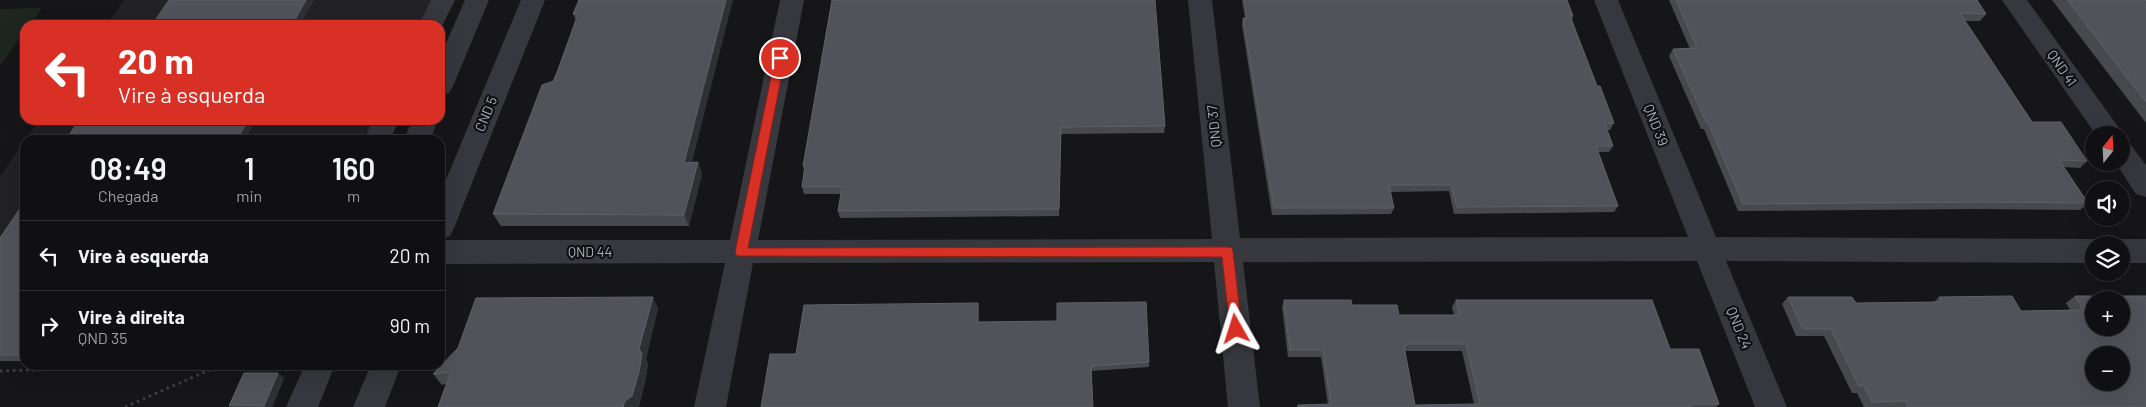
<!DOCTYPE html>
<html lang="pt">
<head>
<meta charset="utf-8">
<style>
	body { margin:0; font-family:Barlow,sans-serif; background:#1e1e20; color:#f1f3f6; height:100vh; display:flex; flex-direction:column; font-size:19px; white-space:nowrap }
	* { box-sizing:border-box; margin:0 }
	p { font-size:16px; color:#9c9d9f }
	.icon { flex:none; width:28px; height:28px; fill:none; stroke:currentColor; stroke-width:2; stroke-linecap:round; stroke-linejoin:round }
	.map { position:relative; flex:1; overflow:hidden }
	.side { position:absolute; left:20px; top:135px; width:425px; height:235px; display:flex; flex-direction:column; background:#101012; border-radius:15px; box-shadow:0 5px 20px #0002,0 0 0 1px #303032 }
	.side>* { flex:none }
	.top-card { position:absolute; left:20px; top:20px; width:425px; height:105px; border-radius:15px; box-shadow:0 5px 20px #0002,0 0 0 1px #303032; background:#d93025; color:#fff; overflow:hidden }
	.needle { width:32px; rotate:18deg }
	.controls { position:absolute; left:2085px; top:126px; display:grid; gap:10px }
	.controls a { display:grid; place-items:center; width:45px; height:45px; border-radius:50%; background:#101012; box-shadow:0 5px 20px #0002,0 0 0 1px #303032; font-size:25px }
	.pin { position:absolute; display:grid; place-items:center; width:42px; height:42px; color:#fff; margin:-21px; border:2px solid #fff; border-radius:50%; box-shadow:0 1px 5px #0007 }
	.me { position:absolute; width:55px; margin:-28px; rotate:354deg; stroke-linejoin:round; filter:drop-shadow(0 0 4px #0008) }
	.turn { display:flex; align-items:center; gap:18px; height:105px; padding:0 15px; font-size:22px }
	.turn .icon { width:65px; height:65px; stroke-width:2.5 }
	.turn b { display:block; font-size:35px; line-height:42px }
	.eta { display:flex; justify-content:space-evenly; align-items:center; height:85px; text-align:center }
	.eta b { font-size:30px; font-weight:600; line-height:35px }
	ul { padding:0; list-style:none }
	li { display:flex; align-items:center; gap:15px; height:70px; padding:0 15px; border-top:1px solid #303032 }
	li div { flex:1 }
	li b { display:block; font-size:19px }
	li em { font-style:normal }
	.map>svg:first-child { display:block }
	.built { fill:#222225 }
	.green { fill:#1e261f }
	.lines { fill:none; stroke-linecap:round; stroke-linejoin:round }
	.path { stroke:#3d3f44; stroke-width:3; stroke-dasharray:2.5 4; stroke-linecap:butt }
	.minor { fill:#37383d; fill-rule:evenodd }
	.wall { fill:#47494d; fill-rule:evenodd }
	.shaded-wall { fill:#2f3033 }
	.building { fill:#525359; stroke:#5f6168; fill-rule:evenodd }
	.route { fill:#d93025; stroke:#8d1f18 }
	.labels { text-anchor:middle; stroke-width:4.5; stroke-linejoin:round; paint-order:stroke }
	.street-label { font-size:14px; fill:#a8adb8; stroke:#111113 }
</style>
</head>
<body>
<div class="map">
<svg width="2146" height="407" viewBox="0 0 2146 407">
	<rect width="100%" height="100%" fill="#161618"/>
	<path class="built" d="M124,0H437L426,25H106Z
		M39,120H381L371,140H25Z
		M25,140V355H0V176Z"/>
	<path class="green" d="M42,8L30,25H25V31L0,66V9Z"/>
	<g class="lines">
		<path class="path" d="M0,371L190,365
			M125,407L221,365"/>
		<path class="minor" d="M431,0H455L440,30V25H419Z
			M465,0H489L453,86L449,93L440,95V57Z
			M521,0H545L454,228L450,236L440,239V194Z
			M780,0H804L758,240L1212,239L1188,0H1212L1240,238L1688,237L1594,0H1618L1716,237L2094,239L2105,245H2094V263L1726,261L1787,407H1755L1697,261L1243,262L1260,407H1228L1214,262L753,263L726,407H694L725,263L440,264V240H730Z
			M2002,0H2027L2119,128L2123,135L2121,138V135H2096Z
			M373,120H399L390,140H364Z
			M412,120H438L430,140H404Z
			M2121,141L2130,144L2146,165V197L2136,194L2115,162H2121Z
			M2121,239H2146V263H2121V245H2110Z
			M305,365H335L318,407H286Z
			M371,365H401L385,407H353Z"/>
	</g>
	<path class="wall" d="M579,0L692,163L698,162L702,174L689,226H501L493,214L559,67L576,20L573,14Z
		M832,0L1165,126L1164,133L1061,134L1059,216L840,218L838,211L841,194H804L802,187L804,170L803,166Z
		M1242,0H1567L1573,16L1572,20L1597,86L1614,123L1610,130H1607L1613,146L1609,152H1598L1618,206L1614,212L1454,214L1449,191L1390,192L1394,208L1391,214L1272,215L1242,25L1243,18H1245Z
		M1669,0H1977L1986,14L1980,21H1965L2032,122L2087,161L2080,168L2064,167L2088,203L2080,210L1973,209L1738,211L1704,129H1701L1669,56L1673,49H1690Z
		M2052,0H2146V123Z
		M25,201V361H0V238Z
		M2075,296L2146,407H1864L1857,393H1852L1824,336H1796L1782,304L1788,297L1856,303L1934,302L1939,297L2021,311L2070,310L2066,303Z
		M1284,300L1352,305L1399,315H1454L1452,307L1456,300L1670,349L1719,404L1716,407H1297L1298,405H1328L1321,357H1288L1282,307ZM1404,351H1462L1474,404L1415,405Z
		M978,303L979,309L978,322L1149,362V367L1091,371L796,354Z
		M658,308L646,359L648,364L645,382L639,406L637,407H438L446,384L442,385L433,374Z
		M278,373L284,378L272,407L229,406Z"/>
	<path class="shaded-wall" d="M306,0H314L300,25H292Z
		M726,0H733L689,174L684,163Z
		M248,120H256L245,140H237Z
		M698,162L702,174L689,226L684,215Z
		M653,297L658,308L646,359L648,364L645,382L639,406L637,407H623L639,349Z
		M978,303L979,309L978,327Z
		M278,373L284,378L272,407H265L264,406Z"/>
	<path class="building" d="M169,0H306L292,25H152Z
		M579,0H726L684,163L698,162L684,215L493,214L542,85L554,81L559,67L578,14H573Z
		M832,0H1155L1165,126L1061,127L1059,209L838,211L842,187H802L805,166H803Z
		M1244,0H1567L1573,16H1570L1597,86H1600L1614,123L1605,124L1613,146H1596L1618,206L1457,207L1451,185H1389L1394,208H1274L1243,18H1247Z
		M1676,0H1977L1986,14L1960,13L2032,122H2061L2087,161L2059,160L2088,203L1980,202L1743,204L1708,122H1706L1673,49L1697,48Z
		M2067,0H2146V102Z
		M79,120H248L237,140H66Z
		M25,201V355H0V238Z
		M2012,296L2021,311L2083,310L2075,296H2146V407H1908L1906,401L1872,402L1864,386H1859L1831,329H1803L1788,297H1852L1856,303L1942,302L1939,297ZM2094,300H2121V328H2094ZM2094,355H2121V382H2094Z
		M653,297L639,349L642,353L639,372L632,396L625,401L623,407H438L451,372L433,374L458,348L476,298Z
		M1284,300H1351L1352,305H1397L1399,315H1459L1456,300H1652L1670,349H1699L1719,404H1690L1691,407H1298V405L1331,404L1323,350H1290ZM1406,344H1466L1480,404L1415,405L1404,346H1406Z
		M1146,302L1149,362L1091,366L1093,407H761L770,354H796L804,305L978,303V322L1057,321V303Z
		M244,373H278L264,406H229Z"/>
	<path class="route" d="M780,55L785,58L748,248L1228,247L1232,248L1233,252L1242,329L1240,333L1236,335L1231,333L1230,329L1222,257L737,256L735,252L775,58Z"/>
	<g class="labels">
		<g class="street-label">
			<text transform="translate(2062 68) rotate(55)" y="5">QND 41</text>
			<text transform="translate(486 114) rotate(-68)" y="5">CND 5</text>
			<text transform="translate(1656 125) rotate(68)" y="5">QND 39</text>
			<text transform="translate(1214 126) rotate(-96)" y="5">QND 37</text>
			<text x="590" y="257">QND 44</text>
			<text transform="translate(1739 328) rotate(68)" y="5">QND 24</text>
		</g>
	</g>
</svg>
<div class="controls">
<a><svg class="needle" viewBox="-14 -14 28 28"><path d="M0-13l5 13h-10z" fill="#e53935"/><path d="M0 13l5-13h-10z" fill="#9c9d9f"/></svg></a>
<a><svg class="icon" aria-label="sound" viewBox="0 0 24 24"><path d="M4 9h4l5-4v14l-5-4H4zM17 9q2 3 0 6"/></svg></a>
<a><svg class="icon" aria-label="layers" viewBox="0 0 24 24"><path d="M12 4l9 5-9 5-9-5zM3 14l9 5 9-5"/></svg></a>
<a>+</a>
<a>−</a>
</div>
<div class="pin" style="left:780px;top:58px;background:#d93025"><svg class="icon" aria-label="arrive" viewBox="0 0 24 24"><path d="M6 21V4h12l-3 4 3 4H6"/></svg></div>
<svg class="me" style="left:1236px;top:329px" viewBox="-20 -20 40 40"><path d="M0-17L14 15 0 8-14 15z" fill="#d93025" stroke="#fff" stroke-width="4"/></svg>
<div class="top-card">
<div class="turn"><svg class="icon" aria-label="left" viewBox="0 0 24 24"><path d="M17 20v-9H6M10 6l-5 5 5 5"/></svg><div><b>20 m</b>Vire à esquerda</div></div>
</div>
<section class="side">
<div class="eta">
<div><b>08:49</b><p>Chegada</p></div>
<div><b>1</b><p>min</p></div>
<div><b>160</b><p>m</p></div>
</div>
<ul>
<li><svg class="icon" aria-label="left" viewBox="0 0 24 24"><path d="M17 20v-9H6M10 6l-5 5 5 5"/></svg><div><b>Vire à esquerda</b></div><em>20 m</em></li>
<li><svg class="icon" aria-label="right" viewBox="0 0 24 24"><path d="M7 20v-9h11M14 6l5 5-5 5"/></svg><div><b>Vire à direita</b><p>QND 35</p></div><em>90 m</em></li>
</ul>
</section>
</div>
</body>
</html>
